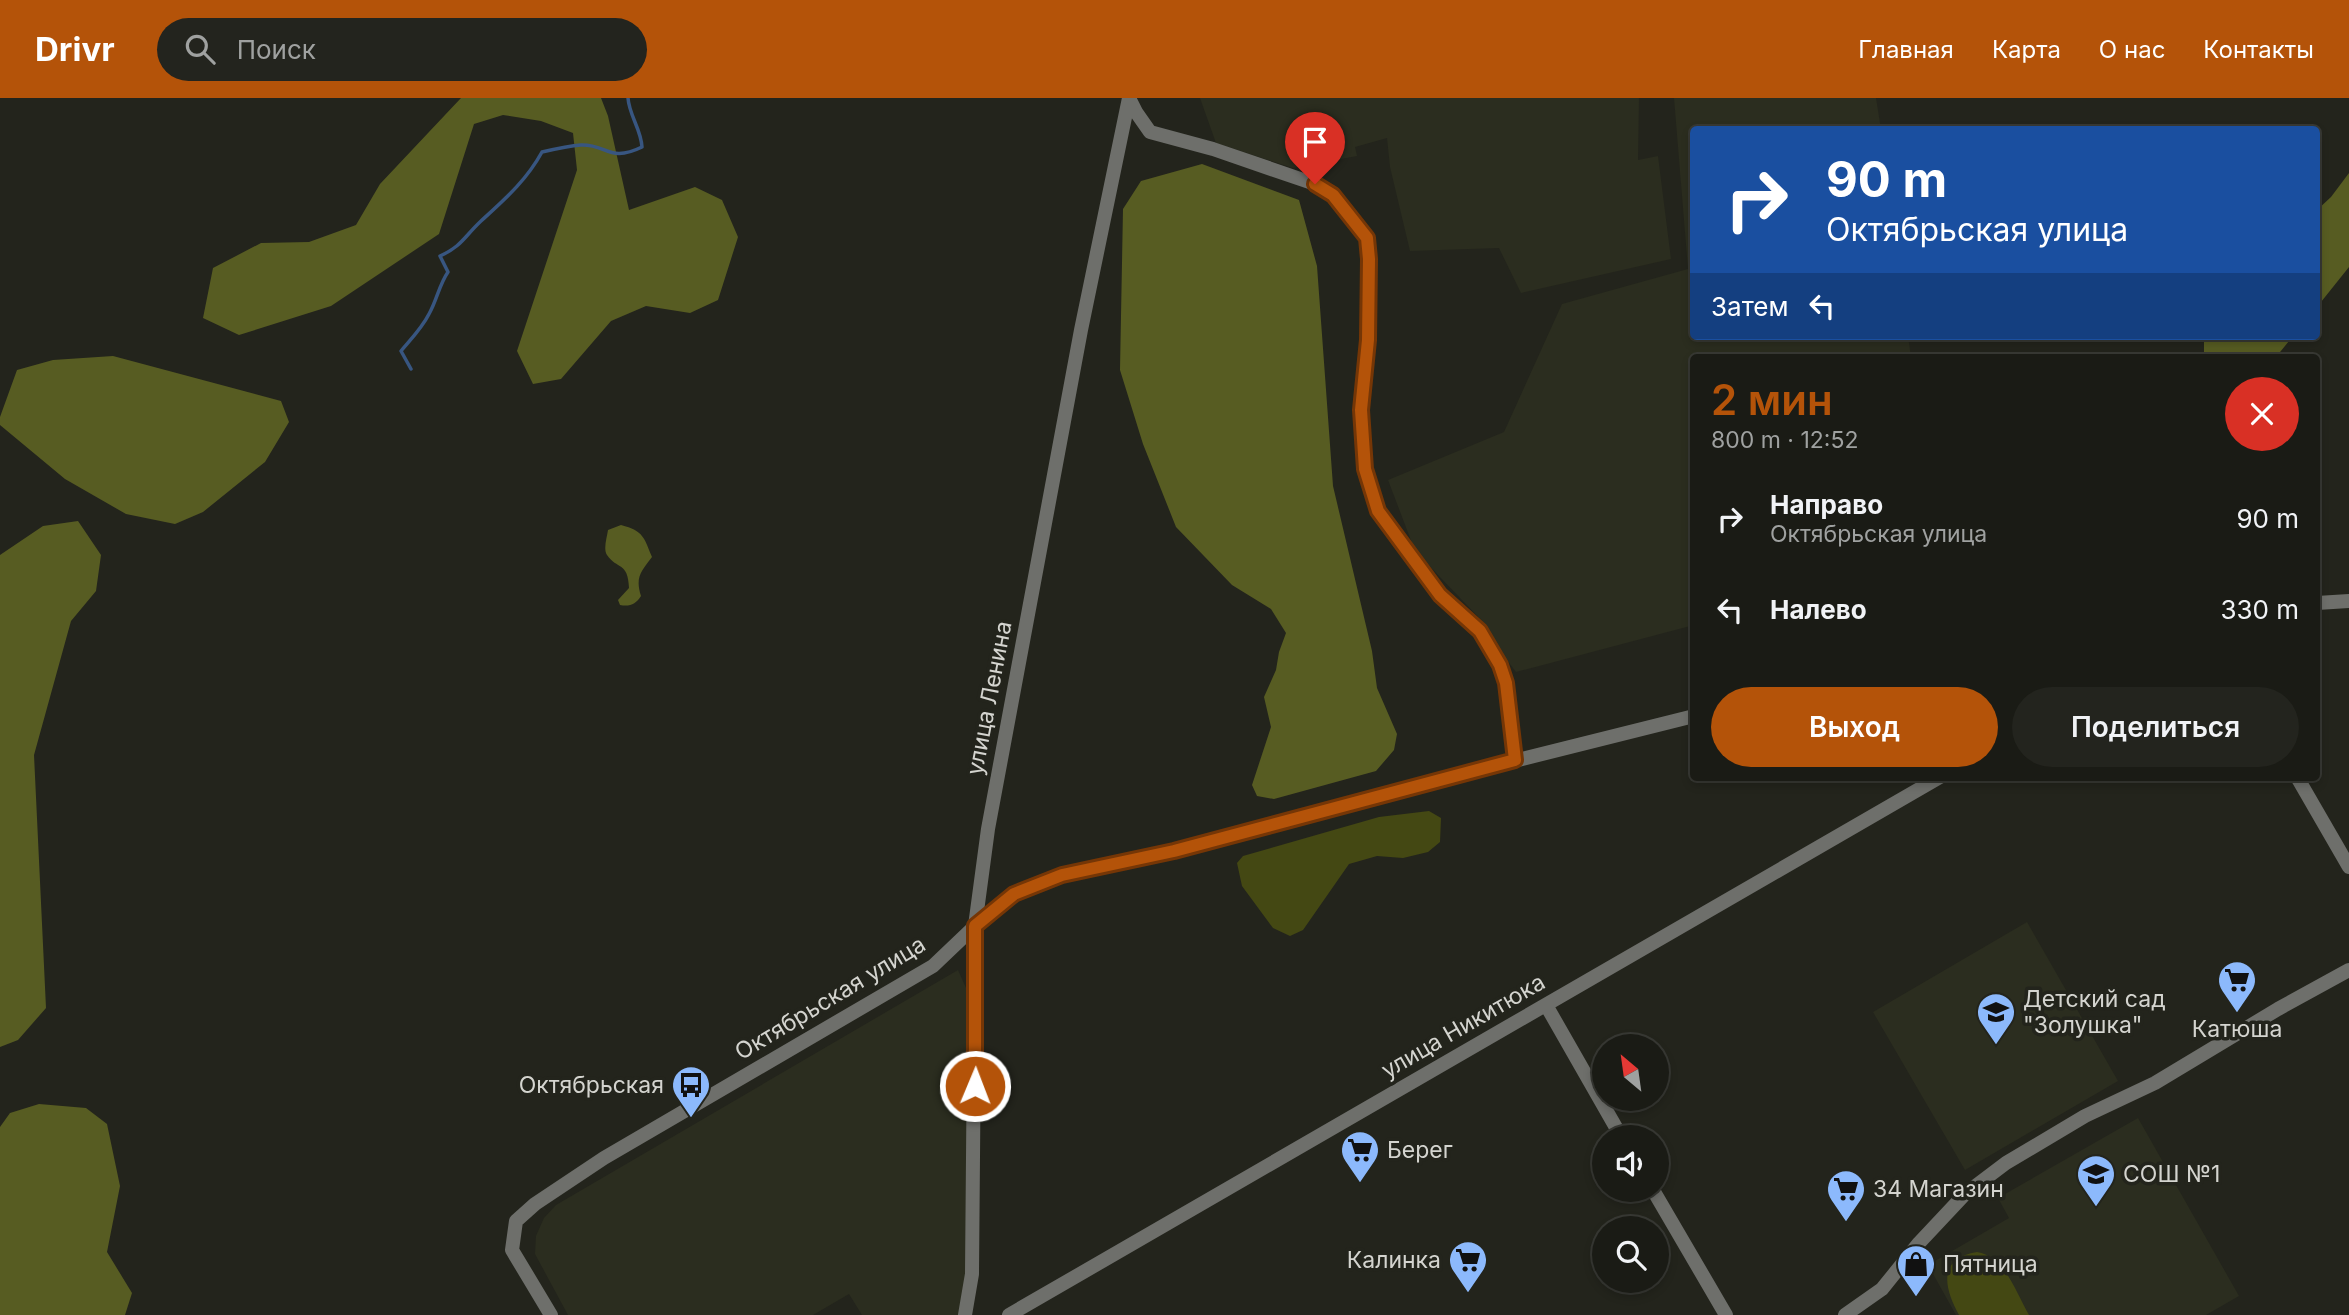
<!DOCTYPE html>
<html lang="ru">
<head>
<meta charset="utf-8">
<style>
	body { margin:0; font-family:Inter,sans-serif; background:#23241e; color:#f1f3f6; height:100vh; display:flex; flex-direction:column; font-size:26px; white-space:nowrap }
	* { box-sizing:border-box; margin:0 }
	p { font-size:23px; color:#9fa1a0 }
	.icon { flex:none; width:38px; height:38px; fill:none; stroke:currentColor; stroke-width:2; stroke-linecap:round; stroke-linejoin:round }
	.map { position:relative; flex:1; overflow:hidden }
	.sheet { position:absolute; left:1690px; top:256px; width:630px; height:427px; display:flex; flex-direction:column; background:#1a1b15; border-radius:7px; box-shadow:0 4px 10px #0003,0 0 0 2px #383934 }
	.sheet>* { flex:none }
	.guide { position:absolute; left:1690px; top:28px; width:630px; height:214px; border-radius:7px; box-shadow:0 4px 10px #0003,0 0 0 2px #383934; background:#1a4fa0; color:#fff; overflow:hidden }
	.needle { width:46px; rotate:331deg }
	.controls { position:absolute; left:1592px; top:936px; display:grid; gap:14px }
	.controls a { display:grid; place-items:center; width:77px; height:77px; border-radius:50%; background:#1a1b15; box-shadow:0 4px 10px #0003,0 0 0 2px #383934; font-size:35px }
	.pin { position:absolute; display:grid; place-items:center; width:60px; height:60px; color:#fff; margin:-72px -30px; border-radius:50% 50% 50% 0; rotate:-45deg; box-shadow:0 0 7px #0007 }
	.pin .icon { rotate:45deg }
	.me { position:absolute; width:77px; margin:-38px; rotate:1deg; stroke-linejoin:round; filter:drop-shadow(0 0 5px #0008) }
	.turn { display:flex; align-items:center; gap:24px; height:147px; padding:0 21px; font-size:32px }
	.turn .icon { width:91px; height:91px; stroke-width:2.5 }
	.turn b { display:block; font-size:49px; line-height:60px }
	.then { display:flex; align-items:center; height:66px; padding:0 21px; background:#0003; gap:14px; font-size:26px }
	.round { display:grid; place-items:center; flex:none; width:74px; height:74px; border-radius:37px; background:#23241e }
	.summary { display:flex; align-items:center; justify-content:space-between; height:119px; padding:0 21px }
	h1 { font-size:42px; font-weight:600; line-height:52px; color:#b45309 }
	.button { display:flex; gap:14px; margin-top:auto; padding:14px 21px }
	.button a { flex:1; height:80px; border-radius:42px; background:#b45309; color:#fff; font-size:28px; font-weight:600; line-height:80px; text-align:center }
	.button a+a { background:#23241e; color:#f1f3f6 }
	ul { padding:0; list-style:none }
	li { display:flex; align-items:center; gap:21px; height:91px; padding:0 21px }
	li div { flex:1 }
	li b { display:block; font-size:26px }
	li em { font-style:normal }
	header { display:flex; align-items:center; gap:42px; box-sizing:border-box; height:98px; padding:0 35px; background:#b45309; color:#fff }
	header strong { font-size:33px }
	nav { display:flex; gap:38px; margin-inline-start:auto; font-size:24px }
	.search { width:490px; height:63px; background:#23241e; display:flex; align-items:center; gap:18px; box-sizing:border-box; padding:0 24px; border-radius:38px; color:#9fa1a0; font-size:26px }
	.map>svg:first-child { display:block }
	.built { fill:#2b2d1f }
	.green { fill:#444813 }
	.forest { fill:#575c22 }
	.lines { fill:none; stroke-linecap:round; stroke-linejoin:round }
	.stream { stroke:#385681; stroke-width:3.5 }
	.minor { stroke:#6e6f6b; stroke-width:14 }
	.route-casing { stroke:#753606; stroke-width:18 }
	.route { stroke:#b45309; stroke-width:12 }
	.labels { text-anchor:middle; stroke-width:7; stroke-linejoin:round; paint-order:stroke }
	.street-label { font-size:23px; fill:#d4d4cf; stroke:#23241c }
	.poi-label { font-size:23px; fill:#d4d4cf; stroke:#23241c; text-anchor:start }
</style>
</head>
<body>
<header>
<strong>Drivr</strong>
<div class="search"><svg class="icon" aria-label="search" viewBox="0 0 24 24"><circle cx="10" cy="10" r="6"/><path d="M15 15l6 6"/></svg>Поиск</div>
<nav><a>Главная</a><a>Карта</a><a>О нас</a><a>Контакты</a></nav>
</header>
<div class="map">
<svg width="2349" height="1217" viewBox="0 0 2349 1217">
	<rect width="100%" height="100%" fill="#23241c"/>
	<path class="built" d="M1200,0H1639L1638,62L1658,58L1671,161L1521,195L1499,150L1410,153L1390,69L1387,40L1355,49L1357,58L1293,70L1216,45Z
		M1674,0H1876L1881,31L1694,32V238H1908L1911,259H1694V527L1516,574L1503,557L1485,526L1415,453L1388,382L1504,334L1562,206L1688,171Z
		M2027,824L2118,983L1965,1072L1873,914Z
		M958,872L975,910L968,1194L959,1217H862L849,1196L813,1217H568L535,1156L536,1138L544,1120L556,1107Z
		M2138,1020L2239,1198L2206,1217H1956L1928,1167L2009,1120L1998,1100Z"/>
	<path class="green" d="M1429,713L1441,720L1440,744L1428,754L1403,760L1377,758L1349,766L1303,832L1290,838L1273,830L1242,788L1237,765L1243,758L1379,719Z
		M1977,1154C2005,1158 2016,1195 2029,1217H1959C1945,1191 1936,1161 1977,1154Z"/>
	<path class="forest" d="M461,0H601L608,18L629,112L695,89L722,102L738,139L718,202L690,215L646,208L611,223L561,281L533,286L517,253L577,72L573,35L541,23L503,17L474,26L439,136L331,208L239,237L203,220L213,170L261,145L309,144L356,127L380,86Z
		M1202,66L1299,102L1317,168L1333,388L1372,553L1377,590L1397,636L1394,652L1376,673L1274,701L1257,698L1252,687L1271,629L1264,599L1276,572L1279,554L1286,535L1271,511L1232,487L1176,429L1143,346L1120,272L1123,111L1141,83Z
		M2349,75V169L2317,209V112L2331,99Z
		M2204,238H2293L2276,259H2204Z
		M113,258L281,303L289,324L265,364L203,414L175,426L126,416L65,381L0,327V319L17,272L53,262Z
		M78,423L101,457L96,493L71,523L34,657L46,910L18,942L0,949V457L43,428Z
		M621,427C644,433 644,440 652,459C641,474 635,479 641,498C636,506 630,509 620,507L618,502L629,490C628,463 617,472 607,457C603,451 607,439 608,432Z
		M39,1006L86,1010L107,1026L120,1088L107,1154L132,1195L125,1217H0V1029L10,1015Z"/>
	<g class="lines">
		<path class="stream" d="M411,271L401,253C411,241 422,230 429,216C437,202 439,187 448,174L440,158C462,148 464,139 481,123C505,101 526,83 542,54C555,51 568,48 581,47C607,46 609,65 642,49C641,31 629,17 628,0"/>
		<path class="minor" d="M1129,0L1136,14L1150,34L1213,51L1315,86L1333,97L1367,140L1368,242L1361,312L1365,371L1378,413L1440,497L1480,532L1500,567L1506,585L1515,662
			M2317,505L2349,503
			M2297,679L2349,769
			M1546,907L1622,1040
			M1653,1092L1726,1217
			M551,1217L512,1152L516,1123L535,1106L604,1060L933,868L975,828L1014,796L1062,777L1174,753L1442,681L1694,618
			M965,1217L972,1176L975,828L988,731L1081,232L1129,0
			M1009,1217L1940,679
			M1845,1217L1882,1191L1919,1145L1965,1096L2006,1065L2085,1018L2155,985L2278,911L2349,872"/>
	</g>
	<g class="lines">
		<defs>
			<path id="route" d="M975,988V828L1014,796L1062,777L1174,753L1515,662L1506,585L1500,567L1480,533L1440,497L1378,413L1365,371L1361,312L1368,242L1369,161L1367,140L1333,97L1315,86"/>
		</defs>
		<use href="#route" class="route-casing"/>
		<use href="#route" class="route"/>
	</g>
	<defs>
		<symbol id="supermarket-pin" viewBox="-11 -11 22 30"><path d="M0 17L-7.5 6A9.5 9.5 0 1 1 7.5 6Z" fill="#8cb9fc" stroke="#23241c"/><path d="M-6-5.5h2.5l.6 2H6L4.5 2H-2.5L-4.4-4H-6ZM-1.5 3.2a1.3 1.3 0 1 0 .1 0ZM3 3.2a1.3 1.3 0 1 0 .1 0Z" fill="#111"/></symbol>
		<symbol id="school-pin" viewBox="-11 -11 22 30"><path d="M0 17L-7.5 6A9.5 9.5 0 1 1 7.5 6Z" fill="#8cb9fc" stroke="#23241c"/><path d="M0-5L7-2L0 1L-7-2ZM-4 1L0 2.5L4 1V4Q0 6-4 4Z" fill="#111"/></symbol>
		<symbol id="bus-pin" viewBox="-11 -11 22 30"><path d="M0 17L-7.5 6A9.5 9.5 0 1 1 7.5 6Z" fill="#8cb9fc" stroke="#23241c"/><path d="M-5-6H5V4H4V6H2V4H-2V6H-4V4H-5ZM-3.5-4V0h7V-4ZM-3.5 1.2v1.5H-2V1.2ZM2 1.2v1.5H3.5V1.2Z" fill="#111"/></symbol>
		<symbol id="shop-pin" viewBox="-11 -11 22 30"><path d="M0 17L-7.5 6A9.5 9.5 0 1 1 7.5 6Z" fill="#8cb9fc" stroke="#23241c"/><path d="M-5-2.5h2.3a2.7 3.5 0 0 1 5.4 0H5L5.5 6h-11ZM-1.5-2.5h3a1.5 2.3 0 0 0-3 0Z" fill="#111"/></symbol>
	</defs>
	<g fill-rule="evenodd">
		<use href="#supermarket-pin" x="2215" y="860" width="44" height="60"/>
		<use href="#school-pin" x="1974" y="892" width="44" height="60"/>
		<use href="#bus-pin" x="669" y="965" width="44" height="60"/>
		<use href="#supermarket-pin" x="1338" y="1030" width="44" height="60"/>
		<use href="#school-pin" x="2074" y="1054" width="44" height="60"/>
		<use href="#supermarket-pin" x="1824" y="1069" width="44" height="60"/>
		<use href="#supermarket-pin" x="1446" y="1140" width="44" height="60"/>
		<use href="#shop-pin" x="1894" y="1144" width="44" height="60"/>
	</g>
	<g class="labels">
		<g class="street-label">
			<text transform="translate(989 600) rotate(-79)" y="8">улица Ленина</text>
			<text transform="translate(830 900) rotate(-31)" y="8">Октябрьская улица</text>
			<text transform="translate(1463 928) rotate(-30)" y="8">улица Никитюка</text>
		</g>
		<g class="poi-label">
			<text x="2023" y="909">Детский сад<tspan x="2023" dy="26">"Золушка"</tspan></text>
			<text x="2237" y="939" text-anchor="middle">Катюша</text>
			<text x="664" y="995" text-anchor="end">Октябрьская</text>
			<text x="1387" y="1060">Берег</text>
			<text x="2123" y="1084">СОШ №1</text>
			<text x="1873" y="1099">34 Магазин</text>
			<text x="1441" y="1170" text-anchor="end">Калинка</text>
			<text x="1943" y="1174">Пятница</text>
		</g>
	</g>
</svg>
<div class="controls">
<a><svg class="needle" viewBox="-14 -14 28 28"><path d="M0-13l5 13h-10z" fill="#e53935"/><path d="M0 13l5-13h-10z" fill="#9fa1a0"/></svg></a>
<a><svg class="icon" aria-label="sound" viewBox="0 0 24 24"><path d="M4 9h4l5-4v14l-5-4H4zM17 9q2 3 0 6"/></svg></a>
<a><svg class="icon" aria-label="search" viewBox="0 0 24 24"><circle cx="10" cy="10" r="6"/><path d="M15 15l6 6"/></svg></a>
</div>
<div class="pin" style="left:1315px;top:86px;background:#d93025"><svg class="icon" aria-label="arrive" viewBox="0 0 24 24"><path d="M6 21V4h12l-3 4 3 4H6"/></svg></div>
<svg class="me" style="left:975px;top:988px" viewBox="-20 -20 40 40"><circle r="17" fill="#b45309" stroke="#fff" stroke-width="3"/><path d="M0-11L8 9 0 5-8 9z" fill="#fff"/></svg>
<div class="guide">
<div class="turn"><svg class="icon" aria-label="right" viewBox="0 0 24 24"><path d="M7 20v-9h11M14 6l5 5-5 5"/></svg><div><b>90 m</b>Октябрьская улица</div></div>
<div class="then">Затем<svg class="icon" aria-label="left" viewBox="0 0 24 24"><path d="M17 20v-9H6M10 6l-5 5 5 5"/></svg></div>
</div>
<section class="sheet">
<div class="summary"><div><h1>2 мин</h1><p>800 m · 12:52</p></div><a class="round" style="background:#d93025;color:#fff"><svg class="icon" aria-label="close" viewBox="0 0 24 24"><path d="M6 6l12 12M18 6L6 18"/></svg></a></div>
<ul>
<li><svg class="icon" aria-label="right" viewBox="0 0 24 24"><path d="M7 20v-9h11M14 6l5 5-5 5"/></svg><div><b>Направо</b><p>Октябрьская улица</p></div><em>90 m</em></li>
<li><svg class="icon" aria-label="left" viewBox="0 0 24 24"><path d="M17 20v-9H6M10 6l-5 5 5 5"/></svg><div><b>Налево</b></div><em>330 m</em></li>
</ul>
<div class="button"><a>Выход</a><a>Поделиться</a></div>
</section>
</div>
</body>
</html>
